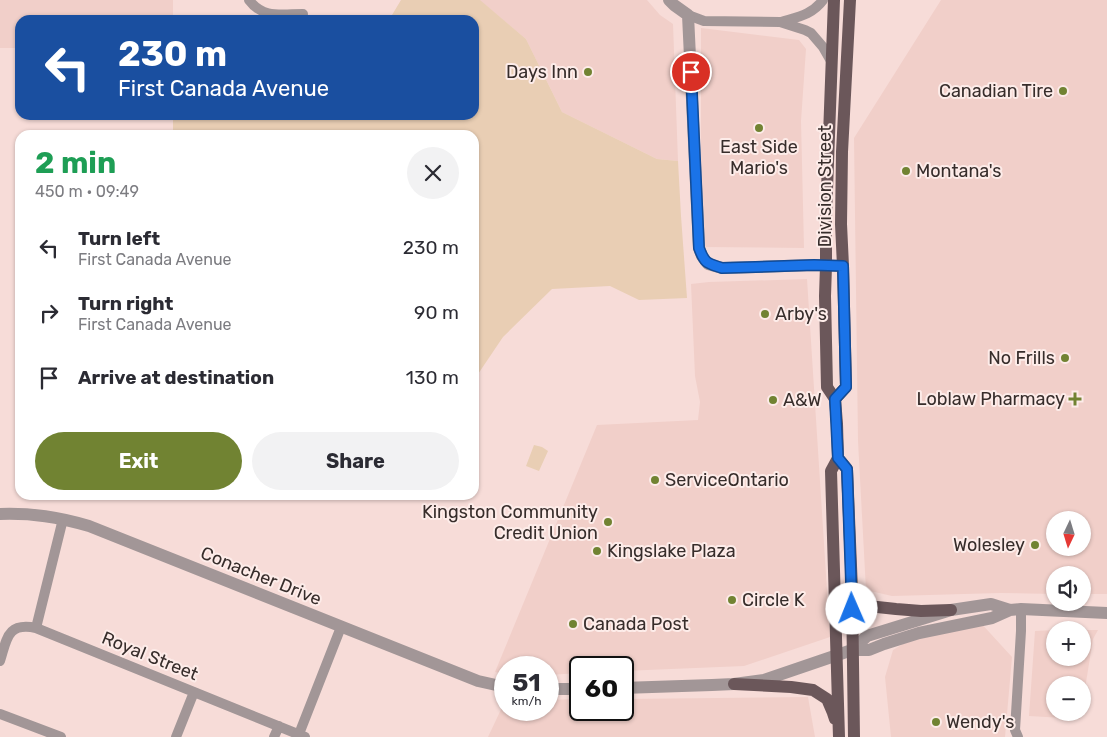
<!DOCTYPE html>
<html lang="en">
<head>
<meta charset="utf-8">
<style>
	body { margin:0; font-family:Rubik,sans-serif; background:#f2f2f3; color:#2b2b33; height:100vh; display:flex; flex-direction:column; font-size:19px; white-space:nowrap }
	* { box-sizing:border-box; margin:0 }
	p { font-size:16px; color:#7c7c81 }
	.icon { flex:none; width:28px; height:28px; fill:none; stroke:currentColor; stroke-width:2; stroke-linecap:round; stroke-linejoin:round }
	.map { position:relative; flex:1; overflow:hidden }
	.details { position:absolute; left:15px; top:130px; width:464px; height:370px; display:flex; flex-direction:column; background:#fff; border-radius:15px; box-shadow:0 1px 4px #0004 }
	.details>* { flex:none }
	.banner { position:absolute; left:15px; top:15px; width:464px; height:105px; border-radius:15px; box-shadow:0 1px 4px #0004; background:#1a4fa0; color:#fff; overflow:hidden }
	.needle { width:32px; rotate:184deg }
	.buttons { position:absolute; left:1046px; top:511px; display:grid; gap:10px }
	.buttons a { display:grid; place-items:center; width:45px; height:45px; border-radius:50%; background:#fff; box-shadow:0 1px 4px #0004; font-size:25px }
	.speed { position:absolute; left:494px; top:656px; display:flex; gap:10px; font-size:25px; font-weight:700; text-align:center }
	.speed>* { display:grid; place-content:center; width:65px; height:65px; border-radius:50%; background:#fff; box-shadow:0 1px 4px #0004; line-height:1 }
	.speed small { font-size:12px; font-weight:400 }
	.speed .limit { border:2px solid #111; border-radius:8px; background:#fff; color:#111 }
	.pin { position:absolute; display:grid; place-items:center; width:42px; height:42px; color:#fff; margin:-21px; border:2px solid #fff; border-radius:50%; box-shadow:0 1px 5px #0007 }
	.me { position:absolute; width:55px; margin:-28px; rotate:359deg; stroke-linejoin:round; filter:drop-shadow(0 0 4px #0008) }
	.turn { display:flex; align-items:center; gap:18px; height:105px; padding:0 20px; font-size:22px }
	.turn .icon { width:65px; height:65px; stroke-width:2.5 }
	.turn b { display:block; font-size:35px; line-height:42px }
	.round { display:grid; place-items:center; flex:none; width:52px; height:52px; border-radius:26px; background:#f2f2f3 }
	.overview { display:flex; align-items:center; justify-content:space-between; height:85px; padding:0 20px }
	h1 { font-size:30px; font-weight:700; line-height:38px; color:#1e9e55 }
	.button { display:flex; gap:10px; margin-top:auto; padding:10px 20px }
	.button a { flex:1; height:58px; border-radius:30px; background:#718332; color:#fff; font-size:20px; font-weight:700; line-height:58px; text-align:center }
	.button a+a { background:#f2f2f3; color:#2b2b33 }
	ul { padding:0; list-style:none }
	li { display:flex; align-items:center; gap:15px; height:65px; padding:0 20px }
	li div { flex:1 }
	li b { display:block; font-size:19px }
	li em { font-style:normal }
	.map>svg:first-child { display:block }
	.built { fill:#f1cfc9; fill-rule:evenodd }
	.green { fill:#e9ceb4 }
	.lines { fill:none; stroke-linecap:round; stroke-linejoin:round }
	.minor { stroke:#a29697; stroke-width:10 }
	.tertiary { stroke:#a29697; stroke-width:12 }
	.primary { stroke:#6b575a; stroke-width:12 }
	.route-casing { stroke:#114b97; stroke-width:12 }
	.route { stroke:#1a73e8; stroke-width:9 }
	.poi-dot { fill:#718332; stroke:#fdece9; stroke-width:2 }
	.labels { text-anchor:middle; stroke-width:4; stroke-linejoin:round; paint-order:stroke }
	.poi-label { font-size:18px; fill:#372d2b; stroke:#fdece9; text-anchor:start }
	.street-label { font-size:18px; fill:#372d2b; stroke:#fdece9 }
</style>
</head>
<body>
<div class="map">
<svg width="1107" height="737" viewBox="0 0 1107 737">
	<rect width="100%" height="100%" fill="#f7dcd8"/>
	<path class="built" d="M0,0H173V20H20V48H0Z
		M479,0H647L660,15L673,24L678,161L657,159L562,112L526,39Z
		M941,0H1107V594H1083L1082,575H1055V594L1001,593L892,596L866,590L858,441L854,138ZM1055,520H1082V548H1055Z
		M701,28L799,40L806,49L801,121L804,248L701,247Z
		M807,279L830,637L744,666L623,671L622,668H580V673L548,675V668H505V674L495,672L597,425L698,420L700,402L695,376L691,284L709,282Z
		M979,621L1012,657L1005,737H891L885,677L893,650L916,636Z
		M1055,630V658H1082V630H1080H1098L1093,639L1083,701L1082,685H1055V712L1081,713L1080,719L1029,716L1035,631Z
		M808,697L815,737H488L505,701V710H548V700L580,699V710H622L623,699Z"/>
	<path class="green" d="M401,0H480L526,39L562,112L657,159L678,161L681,216L687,298L639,300L610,286L552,289L503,337L474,380V135H173V115H474V20H389Z
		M534,445L542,447L548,451L539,471L526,466Z"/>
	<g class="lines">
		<path class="minor" d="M249,0C263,19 281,14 303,14
			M688,15L704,21L780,22L805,30L811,33L823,47L831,61
			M781,22C797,17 812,15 823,0
			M36,628L63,519
			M0,661C7,639 7,622 36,628L305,737
			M0,714L61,737
			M299,734L341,627
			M176,737L194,692
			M274,737L279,726
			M1018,737L1015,730L1021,631V609"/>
		<path class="tertiary" d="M669,0L674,5L688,15L699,248L702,256L708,264L722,268L814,265L843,266
			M0,514C33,513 58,517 89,526L478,681L505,687
			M852,650L867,636L951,610L991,604L1010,610
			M622,688L712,685L734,684L764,680L852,650H869L884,644L919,633L992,618L1010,610L1021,609L1107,613
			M548,689H580"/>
		<path class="primary" d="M834,0L826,217V266L825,296L827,387L835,399L837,424L838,458L831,471L839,737
			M835,399L846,387L843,266L841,224L842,152L850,0
			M838,458L847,469L852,590L854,737
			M852,590L868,606L896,609L921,611L951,610
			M734,684L791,687L813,690L827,699L833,713L835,719"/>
	</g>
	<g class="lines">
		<defs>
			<path id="route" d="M691,72L699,248C705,264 707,263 722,268L814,265L843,266L846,387L835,399L838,458L847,469L852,609"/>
		</defs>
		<use href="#route" class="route-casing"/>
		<use href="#route" class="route"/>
	</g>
	<g class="poi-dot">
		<circle cx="588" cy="72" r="5"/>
		<circle cx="1063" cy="91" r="5"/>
		<circle cx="759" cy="128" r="5"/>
		<circle cx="906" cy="171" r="5"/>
		<circle cx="765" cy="314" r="5"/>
		<circle cx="1065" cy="358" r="5"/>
		<path d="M1072.5 391.5h5v5h5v5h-5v5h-5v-5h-5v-5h5z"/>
		<circle cx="773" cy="400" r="5"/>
		<circle cx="655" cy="480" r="5"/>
		<circle cx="608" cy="522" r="5"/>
		<circle cx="1035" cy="545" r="5"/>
		<circle cx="597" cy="551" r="5"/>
		<circle cx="732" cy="600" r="5"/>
		<circle cx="573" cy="624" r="5"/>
		<circle cx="936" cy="722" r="5"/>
	</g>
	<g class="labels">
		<g class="poi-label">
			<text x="578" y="78" text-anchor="end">Days Inn</text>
			<text x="1053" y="97" text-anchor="end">Canadian Tire</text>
			<text x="759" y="153" text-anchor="middle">East Side<tspan x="759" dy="21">Mario's</tspan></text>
			<text x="916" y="177">Montana's</text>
			<text x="775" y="320">Arby's</text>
			<text x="1055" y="364" text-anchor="end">No Frills</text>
			<text x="1065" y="405" text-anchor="end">Loblaw Pharmacy</text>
			<text x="783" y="406">A&amp;W</text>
			<text x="665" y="486">ServiceOntario</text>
			<text x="598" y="518" text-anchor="end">Kingston Community<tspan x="598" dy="21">Credit Union</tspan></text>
			<text x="1025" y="551" text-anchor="end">Wolesley</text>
			<text x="607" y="557">Kingslake Plaza</text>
			<text x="742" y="606">Circle K</text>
			<text x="583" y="630">Canada Post</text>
			<text x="946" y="728">Wendy's</text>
		</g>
		<g class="street-label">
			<text transform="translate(825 186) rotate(-90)" y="6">Division Street</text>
			<text transform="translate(261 576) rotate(22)" y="6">Conacher Drive</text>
			<text transform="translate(150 656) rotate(22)" y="6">Royal Street</text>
		</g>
	</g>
</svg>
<div class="buttons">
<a><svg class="needle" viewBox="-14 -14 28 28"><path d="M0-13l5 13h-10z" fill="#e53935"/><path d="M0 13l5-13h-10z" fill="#7c7c81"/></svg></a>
<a><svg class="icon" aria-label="sound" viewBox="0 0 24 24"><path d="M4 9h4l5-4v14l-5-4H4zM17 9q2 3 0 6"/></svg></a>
<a>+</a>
<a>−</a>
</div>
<div class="speed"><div>51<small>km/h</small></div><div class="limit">60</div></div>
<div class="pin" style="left:691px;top:72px;background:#d93025"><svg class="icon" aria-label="arrive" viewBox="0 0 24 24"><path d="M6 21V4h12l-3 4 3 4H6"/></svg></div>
<svg class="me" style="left:852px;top:609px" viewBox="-20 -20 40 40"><circle r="19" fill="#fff"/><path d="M0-13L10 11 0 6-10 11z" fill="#1a73e8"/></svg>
<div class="banner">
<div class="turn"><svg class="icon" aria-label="left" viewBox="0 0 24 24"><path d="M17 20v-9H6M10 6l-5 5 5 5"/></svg><div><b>230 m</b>First Canada Avenue</div></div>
</div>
<section class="details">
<div class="overview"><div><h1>2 min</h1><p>450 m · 09:49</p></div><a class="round"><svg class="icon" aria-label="close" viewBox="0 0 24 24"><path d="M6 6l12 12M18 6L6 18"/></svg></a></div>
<ul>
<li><svg class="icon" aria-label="left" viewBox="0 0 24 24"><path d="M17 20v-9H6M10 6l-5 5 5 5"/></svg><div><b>Turn left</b><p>First Canada Avenue</p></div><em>230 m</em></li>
<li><svg class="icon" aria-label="right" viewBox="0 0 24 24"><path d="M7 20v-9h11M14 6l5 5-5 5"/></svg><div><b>Turn right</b><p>First Canada Avenue</p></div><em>90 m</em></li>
<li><svg class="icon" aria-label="arrive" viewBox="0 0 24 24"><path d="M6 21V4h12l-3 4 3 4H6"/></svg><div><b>Arrive at destination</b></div><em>130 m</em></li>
</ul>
<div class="button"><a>Exit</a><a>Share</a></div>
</section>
</div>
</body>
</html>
